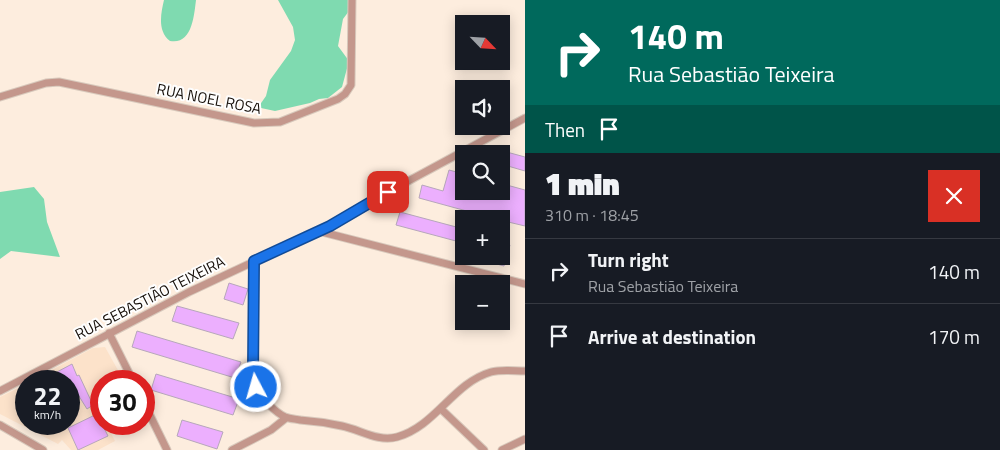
<!DOCTYPE html>
<html lang="en">
<head>
<meta charset="utf-8">
<style>
	body { margin:0; font-family:"Titillium Web",sans-serif; background:#242831; color:#f1f3f6; height:100vh; display:flex; flex-direction:column; font-size:19px; white-space:nowrap }
	* { box-sizing:border-box; margin:0 }
	p { font-size:16px; color:#9ea1a6 }
	.icon { flex:none; width:28px; height:28px; fill:none; stroke:currentColor; stroke-width:2; stroke-linecap:round; stroke-linejoin:round }
	.map { position:relative; flex:1; overflow:hidden }
	.side { display:flex; flex-direction:column; background:#171b24; width:475px }
	.side>* { flex:none }
	.top-card { background:#00695c; color:#fff; overflow:hidden }
	.needle { width:32px; rotate:115deg }
	.controls { position:absolute; left:455px; top:15px; display:grid; gap:10px }
	.controls a { display:grid; place-items:center; width:55px; height:55px; border-radius:0px; background:#171b24; box-shadow:0 2px 12px #0003; font-size:25px }
	.speed { position:absolute; left:15px; top:370px; display:flex; gap:10px; font-size:25px; font-weight:700; text-align:center }
	.speed>* { display:grid; place-content:center; width:65px; height:65px; border-radius:50%; background:#171b24; box-shadow:0 2px 12px #0003; line-height:1 }
	.speed small { font-size:12px; font-weight:400 }
	.speed .limit { border:8px solid #d22; background:#fff; color:#111 }
	.pin { position:absolute; display:grid; place-items:center; width:42px; height:42px; color:#fff; margin:-21px; border-radius:10px; box-shadow:0 2px 8px #0006 }
	.me { position:absolute; width:55px; margin:-28px; rotate:354deg; stroke-linejoin:round; filter:drop-shadow(0 0 4px #0008) }
	.turn { display:flex; align-items:center; gap:18px; height:105px; padding:0 20px; font-size:22px }
	.turn .icon { width:65px; height:65px; stroke-width:2.5 }
	.turn b { display:block; font-size:35px; line-height:42px }
	.then { display:flex; align-items:center; height:48px; padding:0 20px; background:#0003; gap:10px; font-size:19px }
	.round { display:grid; place-items:center; flex:none; width:52px; height:52px; border-radius:0px; background:#242831 }
	.overview { display:flex; align-items:center; justify-content:space-between; height:85px; padding:0 20px }
	h1 { font-size:30px; font-weight:800; line-height:38px }
	ul { padding:0; list-style:none }
	li { display:flex; align-items:center; gap:15px; height:65px; padding:0 20px; border-top:1px solid #363941 }
	li div { flex:1 }
	li b { display:block; font-size:19px }
	li em { font-style:normal }
	main { display:flex; flex:1; min-height:0 }
	.map>svg:first-child { display:block }
	.built { fill:#fce2ca }
	.green { fill:#7fdab0 }
	.building { fill:#ecaffe; stroke:#b7a7bb }
	.lines { fill:none; stroke-linecap:round; stroke-linejoin:round }
	.minor-casing { stroke:#d8c9bc; stroke-width:9 }
	.minor { stroke:#c4978c; stroke-width:7 }
	.route-casing { stroke:#114b97; stroke-width:12 }
	.route { stroke:#1a73e8; stroke-width:9 }
	.labels { text-anchor:middle; stroke-width:4; stroke-linejoin:round; paint-order:stroke }
	.street-label { font-size:15px; fill:#150e08; stroke:#fefefe }
</style>
</head>
<body>
<main>
<div class="map">
<svg width="525" height="450" viewBox="0 0 525 450">
	<rect width="100%" height="100%" fill="#fdedde"/>
	<path class="built" d="M105,347L124,381H101L100,410L101,424H106L115,441L98,450H71L62,440L58,444L0,414V397L26,384V424H69V381H31L93,348Z"/>
	<path class="green" d="M164,0H196C194,16 192,45 170,41C157,31 161,13 164,0Z
		M278,0H348L349,11L343,19L338,46L349,61L342,87L328,98L319,99L310,103L275,111L261,108L259,106L266,96L270,80L291,51L295,40L293,27Z
		M34,187L44,199L47,222L60,257L11,251L0,259V192Z"/>
	<path class="building" d="M492,148L525,157V171L501,164V154H490Z
		M449,170L464,174V182L460,195L476,199L478,191H501V187H503V184L525,190V226L504,221V219H496L419,198L422,185L443,191Z
		M400,212L460,228L456,241L396,225Z
		M501,242L510,245L504,266L489,262L491,256H501Z
		M229,283L248,289L243,305L224,299Z
		M177,306L239,323L233,339L172,321Z
		M137,331L241,362L235,378L132,347Z
		M72,364L77,376L79,375L93,405L87,409L67,377L59,381L55,373Z
		M156,374L239,399L233,415L151,390Z
		M97,414L108,436L78,450L68,428Z
		M182,420L223,432L217,449L177,436Z
		M34,424H60L62,427L53,433L50,427L39,433Z"/>
	<g class="lines">
		<defs>
			<path id="minor" d="M0,97L46,83L59,82L254,123L280,122L338,99L345,94L351,85L352,0
				M318,231L525,284
				M254,261L253,372C254,377 254,383 256,388C261,398 275,412 285,417C290,419 296,419 300,420C314,421 328,423 342,426C361,430 378,442 397,437C436,426 453,383 491,372C502,369 514,371 525,371
				M109,333L133,381
				M0,391L189,292L330,226L388,192L525,118
				M144,403L167,450
				M441,409L484,450
				M0,425L43,450
				M232,450L271,430L286,418
				M502,450L525,439"/>
		</defs>
		<use href="#minor" class="minor-casing"/>
		<use href="#minor" class="minor"/>
	</g>
	<g class="lines">
		<defs>
			<path id="route" d="M256,387L253,372L254,261L330,226L388,192"/>
		</defs>
		<use href="#route" class="route-casing"/>
		<use href="#route" class="route"/>
	</g>
	<g class="labels">
		<g class="street-label">
			<text transform="translate(209 99) rotate(11)" y="5">RUA NOEL ROSA</text>
			<text transform="translate(150 298) rotate(-27)" y="5">RUA SEBASTIÃO TEIXEIRA</text>
		</g>
	</g>
</svg>
<div class="controls">
<a><svg class="needle" viewBox="-14 -14 28 28"><path d="M0-13l5 13h-10z" fill="#e53935"/><path d="M0 13l5-13h-10z" fill="#9ea1a6"/></svg></a>
<a><svg class="icon" aria-label="sound" viewBox="0 0 24 24"><path d="M4 9h4l5-4v14l-5-4H4zM17 9q2 3 0 6"/></svg></a>
<a><svg class="icon" aria-label="search" viewBox="0 0 24 24"><circle cx="10" cy="10" r="6"/><path d="M15 15l6 6"/></svg></a>
<a>+</a>
<a>−</a>
</div>
<div class="speed"><div>22<small>km/h</small></div><div class="limit">30</div></div>
<div class="pin" style="left:388px;top:192px;background:#d93025"><svg class="icon" aria-label="arrive" viewBox="0 0 24 24"><path d="M6 21V4h12l-3 4 3 4H6"/></svg></div>
<svg class="me" style="left:256px;top:387px" viewBox="-20 -20 40 40"><circle r="17" fill="#1a73e8" stroke="#fff" stroke-width="3"/><path d="M0-11L8 9 0 5-8 9z" fill="#fff"/></svg>
</div>
<section class="side">
<div class="top-card">
<div class="turn"><svg class="icon" aria-label="right" viewBox="0 0 24 24"><path d="M7 20v-9h11M14 6l5 5-5 5"/></svg><div><b>140 m</b>Rua Sebastião Teixeira</div></div>
<div class="then">Then<svg class="icon" aria-label="arrive" viewBox="0 0 24 24"><path d="M6 21V4h12l-3 4 3 4H6"/></svg></div>
</div>
<div class="overview"><div><h1>1 min</h1><p>310 m · 18:45</p></div><a class="round" style="background:#d93025;color:#fff"><svg class="icon" aria-label="close" viewBox="0 0 24 24"><path d="M6 6l12 12M18 6L6 18"/></svg></a></div>
<ul>
<li><svg class="icon" aria-label="right" viewBox="0 0 24 24"><path d="M7 20v-9h11M14 6l5 5-5 5"/></svg><div><b>Turn right</b><p>Rua Sebastião Teixeira</p></div><em>140 m</em></li>
<li><svg class="icon" aria-label="arrive" viewBox="0 0 24 24"><path d="M6 21V4h12l-3 4 3 4H6"/></svg><div><b>Arrive at destination</b></div><em>170 m</em></li>
</ul>
</section>
</main>
</body>
</html>
